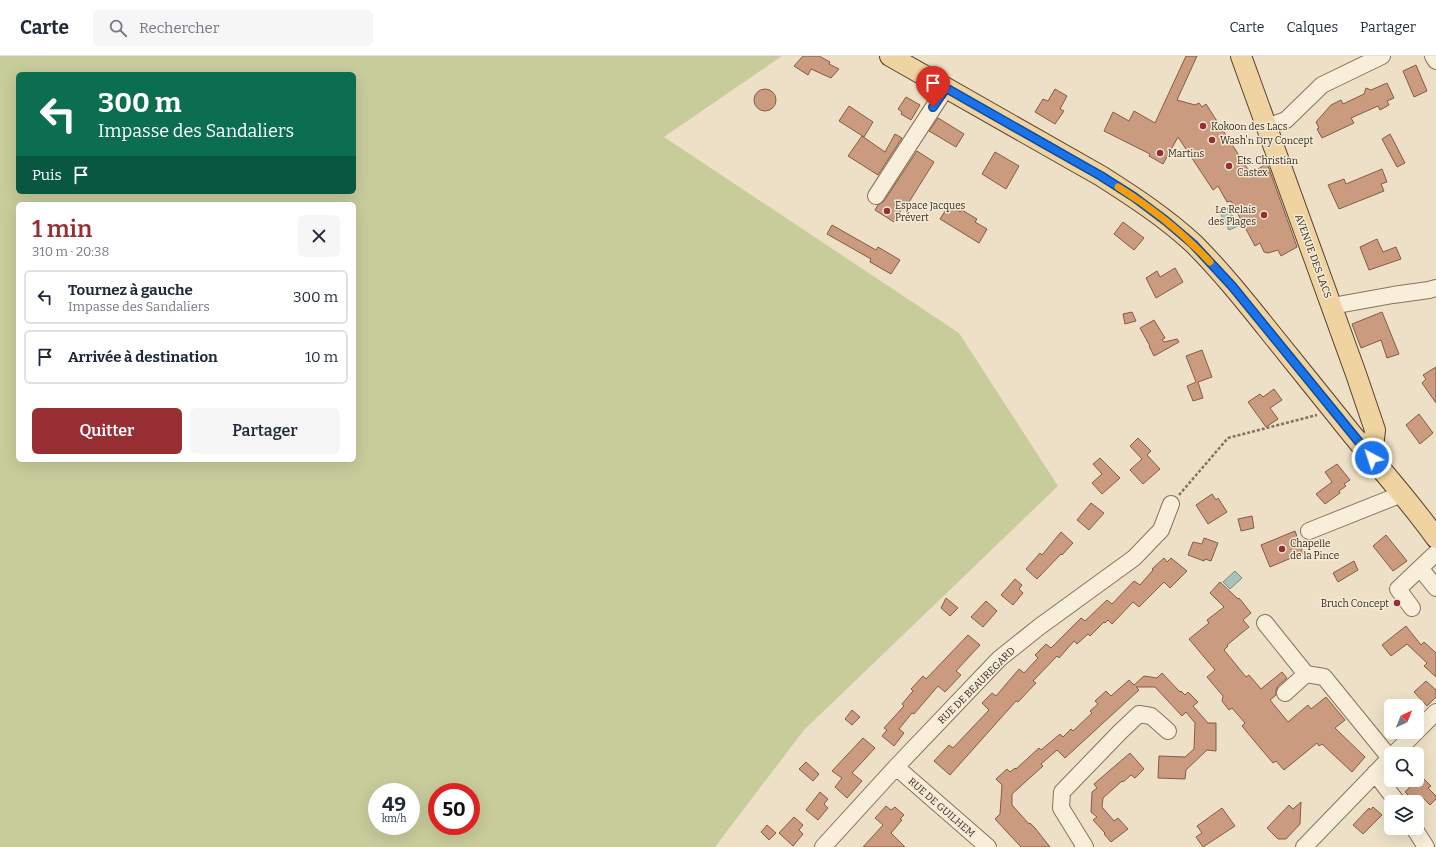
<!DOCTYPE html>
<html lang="fr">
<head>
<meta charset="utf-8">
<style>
	body { margin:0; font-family:Bitter,serif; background:#f6f6f7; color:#1f2937; height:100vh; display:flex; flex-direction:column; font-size:15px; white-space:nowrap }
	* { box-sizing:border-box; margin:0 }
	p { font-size:13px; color:#747a83 }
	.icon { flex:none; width:22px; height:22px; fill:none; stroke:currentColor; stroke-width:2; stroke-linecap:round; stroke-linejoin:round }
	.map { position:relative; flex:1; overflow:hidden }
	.drawer { position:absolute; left:16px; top:146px; width:340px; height:260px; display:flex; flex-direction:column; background:#fff; border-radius:6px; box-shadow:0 4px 16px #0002 }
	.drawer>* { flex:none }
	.banner { position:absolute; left:16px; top:16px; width:340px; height:122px; border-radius:6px; box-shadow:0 4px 16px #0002; background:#0b6e4f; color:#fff; overflow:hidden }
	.needle { width:26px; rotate:43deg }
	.controls { position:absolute; left:1384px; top:643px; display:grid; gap:8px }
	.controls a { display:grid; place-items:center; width:40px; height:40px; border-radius:6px; background:#fff; box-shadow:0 4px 16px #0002; font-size:20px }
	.speed { position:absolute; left:368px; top:727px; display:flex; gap:8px; font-size:20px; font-weight:700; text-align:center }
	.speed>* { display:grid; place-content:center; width:52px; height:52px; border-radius:50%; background:#fff; box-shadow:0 4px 16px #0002; line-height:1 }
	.speed small { font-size:10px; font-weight:400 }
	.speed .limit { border:6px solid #d22; background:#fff; color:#111 }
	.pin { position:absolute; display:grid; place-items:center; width:34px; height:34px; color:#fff; margin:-41px -17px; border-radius:50% 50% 50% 0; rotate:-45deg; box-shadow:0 0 4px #0007 }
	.pin .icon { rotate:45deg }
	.me { position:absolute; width:44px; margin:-22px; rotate:320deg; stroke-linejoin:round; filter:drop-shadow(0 0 3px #0008) }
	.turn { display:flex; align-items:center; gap:14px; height:84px; padding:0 16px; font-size:18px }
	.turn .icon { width:52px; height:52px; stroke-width:2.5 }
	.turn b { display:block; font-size:28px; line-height:34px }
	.then { display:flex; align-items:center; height:38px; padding:0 16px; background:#0003; gap:8px; font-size:15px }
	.round { display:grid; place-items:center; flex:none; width:42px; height:42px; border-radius:6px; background:#f6f6f7 }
	.head { display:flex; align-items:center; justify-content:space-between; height:68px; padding:0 16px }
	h1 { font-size:24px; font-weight:600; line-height:30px; color:#962e33 }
	.cta { display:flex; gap:8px; margin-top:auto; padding:8px 16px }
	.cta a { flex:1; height:46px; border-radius:6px; background:#962e33; color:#fff; font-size:16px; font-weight:600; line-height:46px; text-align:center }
	.cta a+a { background:#f6f6f7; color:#1f2937 }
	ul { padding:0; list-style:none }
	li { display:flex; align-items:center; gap:12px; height:54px; margin:0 8px 6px; padding:0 8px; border:2px solid #e0e1e3; border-radius:6px }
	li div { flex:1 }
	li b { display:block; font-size:15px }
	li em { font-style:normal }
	header { display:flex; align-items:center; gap:24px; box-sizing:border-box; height:56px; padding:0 20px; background:#fff; border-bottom:1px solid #e0e1e3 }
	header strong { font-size:19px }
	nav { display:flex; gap:22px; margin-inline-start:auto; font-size:14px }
	.search { width:280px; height:36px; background:#f6f6f7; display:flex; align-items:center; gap:10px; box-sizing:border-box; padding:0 14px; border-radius:6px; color:#747a83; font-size:15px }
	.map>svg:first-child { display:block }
	.green { fill:#c8cc9b; fill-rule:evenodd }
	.water { fill:#a8c1b9; stroke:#6f9086 }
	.building { fill:#ca9b7e; stroke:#875b43 }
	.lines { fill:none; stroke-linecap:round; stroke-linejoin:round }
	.minor-casing { stroke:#89725d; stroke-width:18 }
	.major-casing { stroke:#574131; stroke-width:22 }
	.path { stroke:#89725d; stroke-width:2.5; stroke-dasharray:3 2; stroke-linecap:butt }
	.minor { stroke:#f8eeda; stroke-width:16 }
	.major { stroke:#efd3a0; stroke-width:20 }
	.route-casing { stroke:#114b97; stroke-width:10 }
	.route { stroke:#1a73e8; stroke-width:7 }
	.slow { stroke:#f59e0b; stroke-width:7 }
	.poi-dot { fill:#962e33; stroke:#f5ebd6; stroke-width:1.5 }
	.labels { text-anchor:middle; stroke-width:3; stroke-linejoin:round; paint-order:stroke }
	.poi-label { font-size:10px; fill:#392b20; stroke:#f5ebd6; text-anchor:start }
	.street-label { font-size:10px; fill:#392b20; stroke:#f5ebd6 }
</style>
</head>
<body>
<header>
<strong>Carte</strong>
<div class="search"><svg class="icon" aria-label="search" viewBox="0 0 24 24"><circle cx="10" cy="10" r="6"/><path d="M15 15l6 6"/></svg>Rechercher</div>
<nav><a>Carte</a><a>Calques</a><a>Partager</a></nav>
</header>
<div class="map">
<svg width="1436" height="791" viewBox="0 0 1436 791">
	<rect width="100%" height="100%" fill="#ede0c7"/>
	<path class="green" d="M0,0H782L664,81L959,277L1058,430L804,674L715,791H0ZM18,18H354V136H18ZM18,148H354V404H18ZM377,736H411V770H377ZM437,736H471V770H437Z"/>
	<path class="water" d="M1228,152L1238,170L1229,174L1220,157Z
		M1235,515L1242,522L1230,533L1223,526Z"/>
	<path class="building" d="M803,0H819L830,6L829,8L839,13L831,22L811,13L808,19L794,10Z
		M1186,0H1197L1177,44L1195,49L1199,47L1202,51L1206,48L1251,118L1267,107L1297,191L1281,200L1278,194L1268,197L1264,196L1260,187L1255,190L1231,145L1227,146L1218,130L1213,134L1178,81L1163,108L1149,100L1150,98L1104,75L1113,56L1129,65L1134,55L1155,67Z
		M1416,9L1427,35L1414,41L1403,15Z
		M1387,27L1394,42L1387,45L1389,49L1380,54L1378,50L1351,62L1354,67L1322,82L1317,73L1319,72L1316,66L1331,49L1341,44L1343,48L1364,38L1366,32L1371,34Z
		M1055,33L1067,40L1060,53L1064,55L1055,68L1035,56L1043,43L1048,45Z
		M754 44a11 11 0 1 1 22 0a11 11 0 1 1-22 0Z
		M906,41L920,49L911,64L901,58L902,56L898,53Z
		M849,50L873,66L864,81L839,65Z
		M938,62L964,78L956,91L929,75Z
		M895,78L902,82L878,119L848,100L862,80L885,96Z
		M1390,78L1405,107L1397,111L1382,83Z
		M917,95L934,106L904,154L902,153L894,166L875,154L878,149L884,145Z
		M995,96L1019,110L1006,133L982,118Z
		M1382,113L1387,126L1381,128L1384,135L1339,153L1328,129L1344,123L1346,128Z
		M949,149L960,156L962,154L977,163L975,166L987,173L979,187L940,163Z
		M1123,166L1144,182L1134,194L1114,178Z
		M832,169L876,194L878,191L900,204L891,218L870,206L871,203L827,178Z
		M1377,183L1383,196L1396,191L1401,203L1369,214L1360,191Z
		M1175,212L1183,226L1156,242L1146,222L1157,215L1160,221Z
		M1132,256L1136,265L1125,268L1123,258Z
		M1382,256L1399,298L1387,302L1381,284L1361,292L1352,268Z
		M1154,264L1165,282L1162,284L1164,286L1177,283L1179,286L1154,300L1149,290H1150L1140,272Z
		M1202,294L1212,321L1198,326L1203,342L1193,345L1187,330L1196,326L1186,300Z
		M1436,311V347L1422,327L1426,323L1423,319Z
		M1274,333L1282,344L1270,352L1278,363L1266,371L1248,346L1260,338L1263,341Z
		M1419,358L1433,377L1420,388L1406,369Z
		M1138,382L1151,395L1147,399L1160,413L1143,428L1130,414L1142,403L1130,390Z
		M1100,402L1120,422L1102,438L1092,427L1102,418L1093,408Z
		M1337,408L1350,424L1344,428L1346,430L1339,435L1340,437L1325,448L1316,438L1332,426L1325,416Z
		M1212,438L1216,444L1218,442L1227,456L1208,468L1196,449Z
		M1091,447L1104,457L1089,474L1077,464Z
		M1252,460L1254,472L1241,475L1238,463Z
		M1295,475L1303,497L1270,511L1261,489Z
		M1061,476L1073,487L1062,499L1061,498L1037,523L1026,513L1040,497L1042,499Z
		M1386,479L1407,505L1393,515L1373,490Z
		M1204,482L1218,487L1211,505L1205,503L1204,505L1188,499L1193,486L1202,488Z
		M1164,502L1167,506L1171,502L1187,515L1170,532L1164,526L1139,551L1133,546L1112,568L1108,564L1105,567L1104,566L1090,580L1088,578L1077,588L1074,585L1059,602L1057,600L1033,625L1036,627L1018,646L1016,645L950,719L934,705L949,689L953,692L989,654L982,647L992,637L996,640L1019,613L1024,617L1038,602L1035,599L1046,588L1051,592L1081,562L1085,565L1107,544L1112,548L1134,525L1140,529L1153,514L1152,513Z
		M1354,505L1358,514L1338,526L1333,517Z
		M1015,523L1022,529L1019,533L1023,537L1013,549L1001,539Z
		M1220,526L1238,543L1239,542L1251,557L1243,564L1249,571L1227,589L1228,590L1224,594L1246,621L1249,619L1261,633L1282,616L1287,622L1278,630L1276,634V639L1270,644L1288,666L1308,649L1311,653L1326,641L1345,664L1335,672L1365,701L1352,716L1322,688L1319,690L1317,687L1284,714L1276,705L1273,707L1256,687L1242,670L1245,667L1232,652L1229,654L1222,645L1223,640L1207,621L1215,614L1189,583L1209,567L1207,564L1224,551L1210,537Z
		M946,542L958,552L950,560L941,552Z
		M986,545L997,555L983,571L971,561Z
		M1406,570L1421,589L1424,586L1436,597V621L1424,610L1427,607L1407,588L1391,600L1382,589Z
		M968,579L980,589L956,615L961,619L945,636L938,630L914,658L912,657L899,673L904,677L894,690L882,680L887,674L884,672L904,650L902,648L913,635L911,633L923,620L926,623Z
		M1162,617L1180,636L1181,635L1185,639L1188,636L1198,646L1193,650L1208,667H1216V695L1207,694L1186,714L1185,723L1158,722L1159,700L1185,701L1194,693L1195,667L1186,656L1182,660L1155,631H1136L1139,634L1065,702L1057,694L1041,708L1043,710L1012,738V749L1029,768L1030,767L1035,772L1050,791H1021L995,763L1000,758L1002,729L996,723L1007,713L1010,716L1015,712L1016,713L1039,692L1041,694L1060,678L1063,681L1071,673L1073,675L1092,657L1090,655L1098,648L1095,645L1106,635L1111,640L1129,624L1134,629L1144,620L1157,622Z
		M1426,625L1436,634V641L1427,650L1414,636Z
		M852,654L860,661L852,669L845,663Z
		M863,682L875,692L852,717L862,725L847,742L835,731L842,722L832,715Z
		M1130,697L1144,713L1135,722L1131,719L1123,726L1122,725L1103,742L1102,751L1114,765L1118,762L1128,773L1111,786L1104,778L1105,777L1093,764L1097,761L1091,756L1092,736L1097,732L1094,728Z
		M806,706L819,718L813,725L799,713Z
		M1421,720L1431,730L1428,732L1436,740V743L1430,749L1421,740L1415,746L1405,736Z
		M820,736L828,743L824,748L828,752L818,764L806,754Z
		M1301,746L1300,768L1286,783H1278L1267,772L1289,749L1293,753Z
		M886,750L891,754L895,751L904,759L900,763L902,764L891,777L905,791H863L883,769L875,762Z
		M1373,751L1382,759L1363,778L1353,769L1369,752L1370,754Z
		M1222,752L1235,770L1203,791L1196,781L1202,777L1197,770Z
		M794,761L803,769L799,774L803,778L793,790L779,777Z
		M767,769L776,777L769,784L761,776Z"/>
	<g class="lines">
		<defs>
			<path id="minor" d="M1433,0L1436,5
				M1267,71L1286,64L1322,29L1382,0
				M876,140L946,32
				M1332,250L1393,239L1429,234L1436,232
				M1309,475L1402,438
				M1420,512L1436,532
				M1412,552L1398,533L1436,497
				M1265,567L1306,618L1324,621L1390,702
				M1285,637L1306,618
				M1417,675L1436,656
				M1394,698L1416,676
				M896,711L988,791
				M1375,717L1397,746
				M1414,772L1426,791
				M823,791L896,711L999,603L1039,571L1134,502L1161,474L1171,448
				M1085,791L1061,752L1062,736L1120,676L1139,658L1151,660L1168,675
				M1304,791L1391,701"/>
			<path id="major" d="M890,0L1101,120C1134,141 1166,162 1194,188C1221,215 1245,245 1269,275C1292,304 1316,333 1339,362C1371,403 1406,440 1436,482
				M1241,0L1356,318L1375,374L1372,402"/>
		</defs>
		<use href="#minor" class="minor-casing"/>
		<use href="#major" class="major-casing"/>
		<path class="path" d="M1179,439L1228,382L1317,359"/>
		<use href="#minor" class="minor"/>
		<use href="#major" class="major"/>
	</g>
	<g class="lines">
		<defs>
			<path id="route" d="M933,51L946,32L1101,120L1134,141L1166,165L1193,188L1232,230L1372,402"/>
		</defs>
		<use href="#route" class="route-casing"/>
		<use href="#route" class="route"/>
		<path class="slow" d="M1118,131C1152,152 1183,177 1210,206"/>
	</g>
	<g class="poi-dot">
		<circle cx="1203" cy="70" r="4"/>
		<circle cx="1212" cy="84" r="4"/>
		<circle cx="1160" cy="97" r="4"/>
		<circle cx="1229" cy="110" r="4"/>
		<circle cx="887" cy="155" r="4"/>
		<circle cx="1264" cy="159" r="4"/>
		<circle cx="1282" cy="493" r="4"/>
		<circle cx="1397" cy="547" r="4"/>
	</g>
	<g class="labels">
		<g class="poi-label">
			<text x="1211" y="74">Kokoon des Lacs</text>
			<text x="1220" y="88">Wash'n Dry Concept</text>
			<text x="1168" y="101">Martins</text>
			<text x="1237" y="108">Ets. Christian<tspan x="1237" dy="12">Castex</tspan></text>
			<text x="895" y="153">Espace Jacques<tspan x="895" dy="12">Prévert</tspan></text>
			<text x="1256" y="157" text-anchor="end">Le Relais<tspan x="1256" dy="12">des Plages</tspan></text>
			<text x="1290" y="491">Chapelle<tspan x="1290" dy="12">de la Pince</tspan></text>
			<text x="1389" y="551" text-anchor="end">Bruch Concept</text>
		</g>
		<g class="street-label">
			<text transform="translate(1314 200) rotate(70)" y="4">AVENUE DES LACS</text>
			<text transform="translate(976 629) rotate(-45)" y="4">RUE DE BEAUREGARD</text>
			<text transform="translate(942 751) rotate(41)" y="4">RUE DE GUILHEM</text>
		</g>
	</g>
</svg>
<div class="controls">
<a><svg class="needle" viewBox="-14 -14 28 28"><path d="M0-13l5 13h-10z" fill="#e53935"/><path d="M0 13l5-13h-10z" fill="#747a83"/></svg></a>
<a><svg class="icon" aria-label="search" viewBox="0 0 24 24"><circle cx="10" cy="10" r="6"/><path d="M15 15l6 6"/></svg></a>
<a><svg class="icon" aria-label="layers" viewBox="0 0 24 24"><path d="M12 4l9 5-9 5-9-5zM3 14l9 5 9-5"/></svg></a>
</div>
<div class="speed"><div>49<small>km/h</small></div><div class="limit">50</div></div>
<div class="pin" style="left:933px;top:51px;background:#d93025"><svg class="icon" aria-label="arrive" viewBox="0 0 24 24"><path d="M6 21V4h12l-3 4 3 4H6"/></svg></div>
<svg class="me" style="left:1372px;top:402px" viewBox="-20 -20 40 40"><circle r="17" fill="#1a73e8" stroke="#fff" stroke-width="3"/><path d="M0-11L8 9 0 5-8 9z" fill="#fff"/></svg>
<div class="banner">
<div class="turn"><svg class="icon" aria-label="left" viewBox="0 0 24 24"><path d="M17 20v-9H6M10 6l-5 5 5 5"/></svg><div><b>300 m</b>Impasse des Sandaliers</div></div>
<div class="then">Puis<svg class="icon" aria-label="arrive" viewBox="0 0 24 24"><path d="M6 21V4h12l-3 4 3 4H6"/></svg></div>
</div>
<section class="drawer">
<div class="head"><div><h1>1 min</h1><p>310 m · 20:38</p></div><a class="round"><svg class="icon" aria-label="close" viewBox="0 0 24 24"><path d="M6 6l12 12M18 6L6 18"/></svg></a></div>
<ul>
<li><svg class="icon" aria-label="left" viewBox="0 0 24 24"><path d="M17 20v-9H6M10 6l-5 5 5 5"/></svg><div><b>Tournez à gauche</b><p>Impasse des Sandaliers</p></div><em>300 m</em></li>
<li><svg class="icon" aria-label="arrive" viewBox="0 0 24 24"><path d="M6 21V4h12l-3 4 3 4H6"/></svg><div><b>Arrivée à destination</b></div><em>10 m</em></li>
</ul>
<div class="cta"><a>Quitter</a><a>Partager</a></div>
</section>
</div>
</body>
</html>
